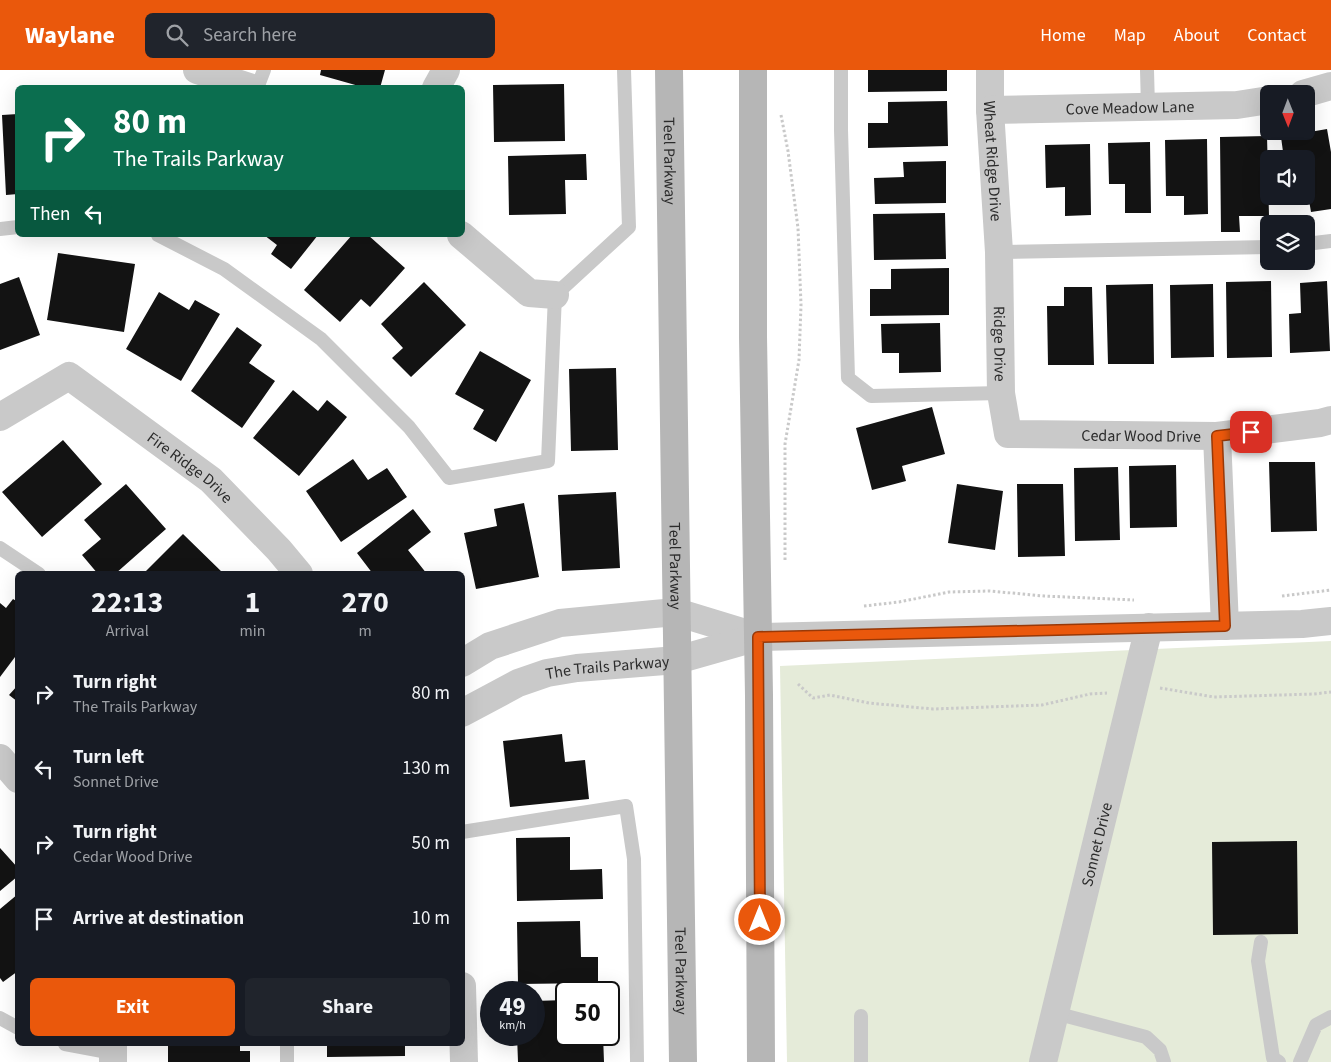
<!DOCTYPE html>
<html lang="en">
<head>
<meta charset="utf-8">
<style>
	body { margin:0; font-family:"Source Sans 3",sans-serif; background:#20242c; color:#f1f3f6; height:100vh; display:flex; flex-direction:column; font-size:19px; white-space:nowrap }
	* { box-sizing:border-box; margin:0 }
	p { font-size:16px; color:#9ea1a6 }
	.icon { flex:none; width:28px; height:28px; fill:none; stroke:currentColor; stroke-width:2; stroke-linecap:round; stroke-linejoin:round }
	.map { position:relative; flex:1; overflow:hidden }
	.sheet { position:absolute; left:15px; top:501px; width:450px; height:475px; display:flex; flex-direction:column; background:#171b24; border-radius:8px; box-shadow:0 5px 20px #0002 }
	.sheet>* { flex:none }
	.hud { position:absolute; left:15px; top:15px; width:450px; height:152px; border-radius:8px; box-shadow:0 5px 20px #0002; background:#0b6e4f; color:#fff; overflow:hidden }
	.needle { width:32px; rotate:179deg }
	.tools { position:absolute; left:1260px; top:15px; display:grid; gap:10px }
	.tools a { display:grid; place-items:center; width:55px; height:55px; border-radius:8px; background:#171b24; box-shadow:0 5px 20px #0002; font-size:25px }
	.speed { position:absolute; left:480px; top:911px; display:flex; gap:10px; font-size:25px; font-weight:700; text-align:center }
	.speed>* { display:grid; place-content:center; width:65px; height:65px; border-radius:50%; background:#171b24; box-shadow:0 5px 20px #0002; line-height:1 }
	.speed small { font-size:12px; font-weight:400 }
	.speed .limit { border:2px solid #111; border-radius:8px; background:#fff; color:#111 }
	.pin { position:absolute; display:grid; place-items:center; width:42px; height:42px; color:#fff; margin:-21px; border-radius:10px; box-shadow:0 2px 8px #0006 }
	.me { position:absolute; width:55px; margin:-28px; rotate:0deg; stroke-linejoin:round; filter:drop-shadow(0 0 4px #0008) }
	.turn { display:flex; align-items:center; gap:18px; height:105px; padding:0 15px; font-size:22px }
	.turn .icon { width:65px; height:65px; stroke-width:2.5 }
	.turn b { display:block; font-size:35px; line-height:42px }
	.then { display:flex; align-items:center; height:48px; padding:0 15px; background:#0003; gap:10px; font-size:19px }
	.eta { display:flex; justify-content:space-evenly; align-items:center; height:85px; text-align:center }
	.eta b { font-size:30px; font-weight:700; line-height:35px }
	.button { display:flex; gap:10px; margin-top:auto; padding:10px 15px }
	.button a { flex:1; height:58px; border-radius:8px; background:#ea580c; color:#fff; font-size:20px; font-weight:700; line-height:58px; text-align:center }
	.button a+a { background:#20242c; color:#f1f3f6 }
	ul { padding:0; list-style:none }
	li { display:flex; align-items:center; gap:15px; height:75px; padding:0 15px }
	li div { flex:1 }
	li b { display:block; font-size:19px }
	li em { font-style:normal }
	header { display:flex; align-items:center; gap:30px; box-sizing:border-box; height:70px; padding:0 25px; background:#ea580c; color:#fff }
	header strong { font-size:24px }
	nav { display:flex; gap:28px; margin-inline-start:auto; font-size:18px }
	.search { width:350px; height:45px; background:#20242c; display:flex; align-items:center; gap:12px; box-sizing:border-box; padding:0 18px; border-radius:8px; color:#9ea1a6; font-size:19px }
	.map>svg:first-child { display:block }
	.green { fill:#e5ebd9 }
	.building { fill:#131313 }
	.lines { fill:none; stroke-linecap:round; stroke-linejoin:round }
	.path { stroke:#c9c9c9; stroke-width:3; stroke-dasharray:2.5 2.5; stroke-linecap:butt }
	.service { stroke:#c9c9c9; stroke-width:14 }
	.minor { stroke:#c9c9c9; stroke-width:28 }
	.tertiary { stroke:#c9c9c9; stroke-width:28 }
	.secondary { stroke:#b6b6b6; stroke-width:28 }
	.route-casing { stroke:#983908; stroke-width:12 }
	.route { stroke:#ea580c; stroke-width:9 }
	.labels { text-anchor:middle; stroke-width:5; stroke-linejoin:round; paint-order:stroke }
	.street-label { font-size:16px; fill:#2c2c2c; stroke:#fff }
</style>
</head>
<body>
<header>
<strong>Waylane</strong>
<div class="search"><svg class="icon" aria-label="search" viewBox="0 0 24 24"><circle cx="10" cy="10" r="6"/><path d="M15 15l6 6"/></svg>Search here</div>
<nav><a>Home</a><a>Map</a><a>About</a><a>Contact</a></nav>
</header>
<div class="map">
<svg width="1331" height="992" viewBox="0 0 1331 992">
	<rect width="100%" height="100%" fill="#fff"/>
	<path class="green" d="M1331,571V992H787L780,596Z"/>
	<path class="building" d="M321,0H385L380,18H366L320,5Z
		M868,0H947V21L868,22Z
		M564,14L565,71L494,72L493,15Z
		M947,31L948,76L868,78V53H888V32Z
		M18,44V124L6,125L2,45Z
		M1327,59L1331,82V139L1311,142L1308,124H1306V89H1284L1281,67Z
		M1267,66L1269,146H1239L1240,162H1221L1220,67Z
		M1207,69L1208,144L1184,145V126H1166L1165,70Z
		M1150,72L1151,143H1125V114H1109L1108,73Z
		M1090,74L1091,145L1065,146V117L1046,118L1045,75Z
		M586,84L587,110H565L566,144L509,145L508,86Z
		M946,91V133L875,134L874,108L904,107L903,92Z
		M945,143L946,189L874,190L873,144Z
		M264,165H318L291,199L271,184L277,175Z
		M352,165H368L405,198L370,237L361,229L340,252L304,220Z
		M58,183L135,194L124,262L47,250Z
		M949,198V245L870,246V219H891V199Z
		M19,207L40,265L0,280V214Z
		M1271,211L1272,287L1227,288L1226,212Z
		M1327,211L1330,281L1290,283L1289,244L1301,243L1300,213Z
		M424,212L466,255L411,307L392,288L403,278L381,254Z
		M1153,214L1154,294H1108L1106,215Z
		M1213,214L1214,287L1171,288L1170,215Z
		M1064,217H1092L1094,295H1048L1047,236H1064Z
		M159,222L189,240L195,230L220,244L181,311L126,279Z
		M940,253L941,302L899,303V283H882L881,254Z
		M237,257L262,275L249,293L275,311L242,358L191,321Z
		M480,281L531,310L496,372L473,359L484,340L455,324Z
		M616,298L618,380L571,381L569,299Z
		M293,320L318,341L327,330L347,347L299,406L253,368Z
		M932,337L945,384L902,396L906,411L872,420L856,358Z
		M63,370L102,414L42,467L2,422Z
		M353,389L368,410L387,398L407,427L341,472L306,421Z
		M1269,392H1315L1317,461L1271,462Z
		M1176,395L1177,457L1130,458L1129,396Z
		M1118,397L1120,470L1075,471L1074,398Z
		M126,414L166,459L115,504H98L82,485L101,469L84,450Z
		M957,414L1003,421L995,480L948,473Z
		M1017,414H1063L1065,486L1018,487Z
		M616,422L620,498L562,501L558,425Z
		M524,433L539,507L476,519L464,463L497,456L494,439Z
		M413,439L431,462L408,480L427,504H373L357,483Z
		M183,464L224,504H143Z
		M13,529L18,532V583L0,607V533L6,538Z
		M18,615V632L9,625Z
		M562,664L565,692L585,690L589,729L510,737L503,671Z
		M570,767V800L602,799L603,829L517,831L516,768Z
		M1297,771L1298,864L1213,865L1212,772Z
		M0,778L18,798V806L0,821Z
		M18,824V901L3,912L0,908V839Z
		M580,851L581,887H598V913L518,914L517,852Z
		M566,930V965H603L604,992H518L517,965H534V931Z
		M168,974H240V981H250V992H168Z
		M327,974H405V986L327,987Z"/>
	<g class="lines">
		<path class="path" d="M781,45L788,81L798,158L801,235L799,290L785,374V491
			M1282,526L1331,520
			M864,536L899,532L949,522L990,521L1044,526L1134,530
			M798,614L813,628L830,625L869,633L933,639L1042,635L1090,624L1107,623
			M1160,618L1214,627L1314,624L1331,622"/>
		<path class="service" d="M841,0V60L848,308L871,326L1001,323
			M1147,0L1148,37
			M257,18L264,0
			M0,159L18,157
			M158,165L224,199L321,269L409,357L449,408L548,391L555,225L629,157L624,0
			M1306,174L1331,171
			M999,182L1269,177
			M0,478L39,504
			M462,762L626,736L634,789L637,992
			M1261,872L1258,891L1273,988L1279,992
			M1055,943L1146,967L1160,980L1164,992
			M861,946V992
			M0,948L18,958
			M65,974L113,983
			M287,974V992
			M1300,992L1316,955L1331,947"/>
		<g class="minor">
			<path d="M197,0L252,18"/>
			<path id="s1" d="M990,0V40L999,182L1001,323L1008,364L1217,366L1320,353L1331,350"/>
			<path d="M436,18L446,0"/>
			<path d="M1303,24L1331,16"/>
			<path id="s2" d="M990,40L1237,35L1269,30"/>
			<path d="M461,165L529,223L555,225"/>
			<path id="s3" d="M0,347L69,306L211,410L279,480L299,504"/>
			<path d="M1217,366L1225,556"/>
			<path d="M462,593L490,576L560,553L654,544L676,542L758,567"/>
			<path id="s4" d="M462,643L518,613L547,603L577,598L677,590L758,567"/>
			<path d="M0,688L18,709"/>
			<path d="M462,916L464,992"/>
			<path d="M113,974V992"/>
			<path id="s5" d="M1043,992L1149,557"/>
		</g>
		<path class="tertiary" d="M758,567L1302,554L1331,551"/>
		<g class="secondary">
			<path id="s6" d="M669,0L683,992"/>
			<path d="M753,0V267L759,625L761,992"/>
		</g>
	</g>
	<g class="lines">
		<defs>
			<path id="route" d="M760,850L758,567L1225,556L1217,366L1251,362"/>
		</defs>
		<use href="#route" class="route-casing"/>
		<use href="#route" class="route"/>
	</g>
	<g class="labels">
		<g class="street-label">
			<text dy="6" stroke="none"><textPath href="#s2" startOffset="140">Cove Meadow Lane</textPath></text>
			<text dy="6" stroke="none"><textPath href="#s6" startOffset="91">Teel Parkway</textPath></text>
			<text dy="6" stroke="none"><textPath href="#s1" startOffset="91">Wheat Ridge Drive</textPath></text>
			<text dy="6" stroke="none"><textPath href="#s1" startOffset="274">Ridge Drive</textPath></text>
			<text dy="6" stroke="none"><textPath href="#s1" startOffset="498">Cedar Wood Drive</textPath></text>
			<text dy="6" stroke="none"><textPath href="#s3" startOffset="232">Fire Ridge Drive</textPath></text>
			<text dy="6" stroke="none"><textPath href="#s6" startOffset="496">Teel Parkway</textPath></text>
			<text dy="6" stroke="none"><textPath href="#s4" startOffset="155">The Trails Parkway</textPath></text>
			<text dy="6" stroke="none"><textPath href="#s5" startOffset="224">Sonnet Drive</textPath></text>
			<text dy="6" stroke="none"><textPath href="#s6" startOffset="901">Teel Parkway</textPath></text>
		</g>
	</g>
</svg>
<div class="tools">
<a><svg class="needle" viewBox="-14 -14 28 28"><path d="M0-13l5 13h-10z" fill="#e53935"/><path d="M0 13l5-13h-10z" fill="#9ea1a6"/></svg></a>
<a><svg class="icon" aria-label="sound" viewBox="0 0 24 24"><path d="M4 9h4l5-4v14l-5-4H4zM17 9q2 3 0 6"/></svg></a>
<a><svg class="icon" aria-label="layers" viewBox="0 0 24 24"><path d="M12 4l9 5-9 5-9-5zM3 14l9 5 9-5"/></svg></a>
</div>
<div class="speed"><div>49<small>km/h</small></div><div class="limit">50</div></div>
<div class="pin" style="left:1251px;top:362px;background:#d93025"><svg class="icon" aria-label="arrive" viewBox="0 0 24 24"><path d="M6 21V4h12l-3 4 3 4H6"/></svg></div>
<svg class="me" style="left:760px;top:850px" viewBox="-20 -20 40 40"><circle r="17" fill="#ea580c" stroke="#fff" stroke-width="3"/><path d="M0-11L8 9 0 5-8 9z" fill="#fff"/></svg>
<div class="hud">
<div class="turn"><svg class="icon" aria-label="right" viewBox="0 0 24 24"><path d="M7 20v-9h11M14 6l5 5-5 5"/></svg><div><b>80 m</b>The Trails Parkway</div></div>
<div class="then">Then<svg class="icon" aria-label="left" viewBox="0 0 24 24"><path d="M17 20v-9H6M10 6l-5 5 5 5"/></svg></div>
</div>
<section class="sheet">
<div class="eta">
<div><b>22:13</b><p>Arrival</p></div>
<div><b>1</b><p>min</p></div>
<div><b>270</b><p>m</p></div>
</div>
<ul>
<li><svg class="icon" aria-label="right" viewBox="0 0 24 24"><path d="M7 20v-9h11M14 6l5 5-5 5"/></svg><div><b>Turn right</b><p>The Trails Parkway</p></div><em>80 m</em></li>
<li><svg class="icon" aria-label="left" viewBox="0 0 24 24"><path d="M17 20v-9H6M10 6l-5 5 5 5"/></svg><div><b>Turn left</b><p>Sonnet Drive</p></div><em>130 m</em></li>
<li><svg class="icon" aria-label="right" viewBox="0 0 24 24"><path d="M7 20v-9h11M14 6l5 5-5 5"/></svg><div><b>Turn right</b><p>Cedar Wood Drive</p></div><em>50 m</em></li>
<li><svg class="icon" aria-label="arrive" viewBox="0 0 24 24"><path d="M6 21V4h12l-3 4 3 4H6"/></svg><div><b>Arrive at destination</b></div><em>10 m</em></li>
</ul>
<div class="button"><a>Exit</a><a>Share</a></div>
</section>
</div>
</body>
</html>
